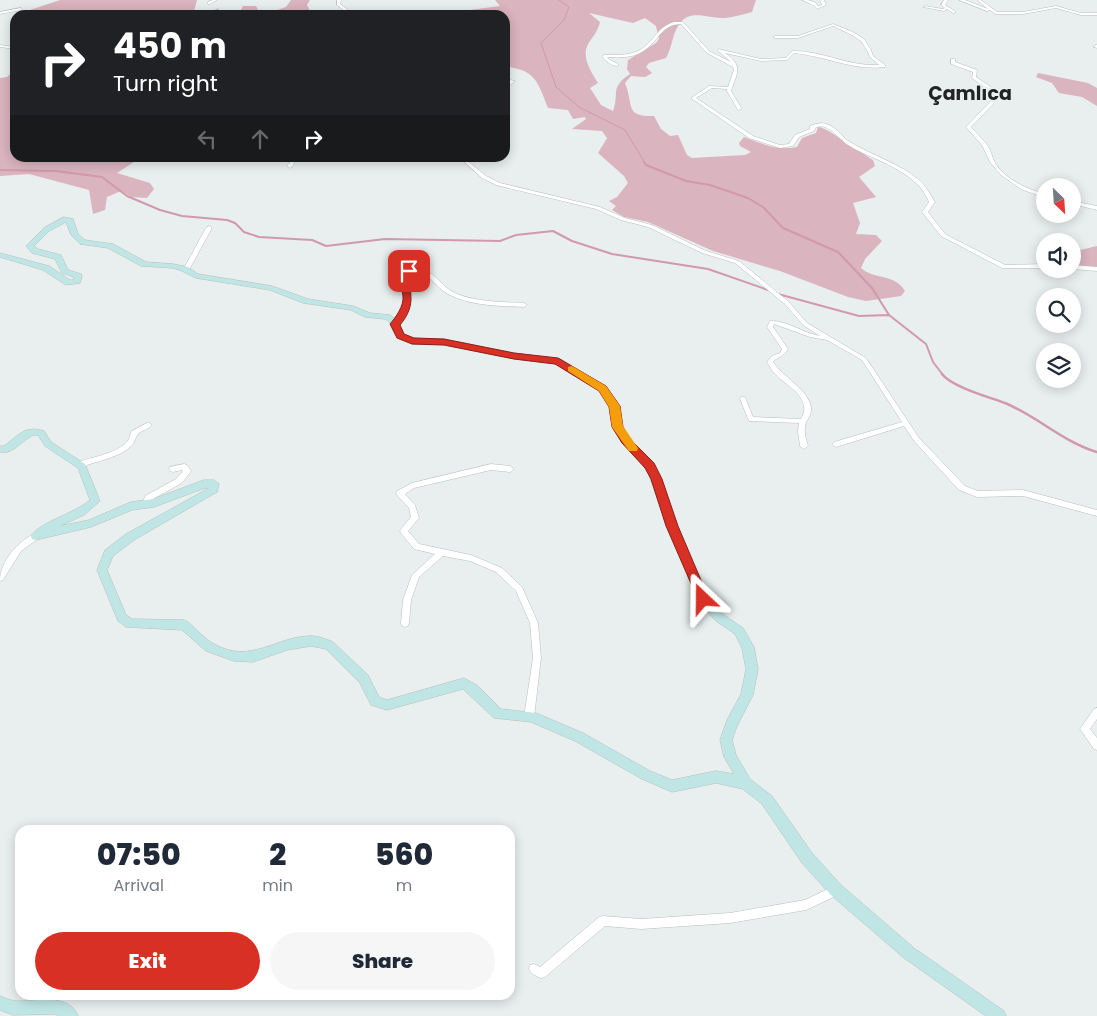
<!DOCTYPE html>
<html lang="en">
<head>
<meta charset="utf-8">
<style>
	body { margin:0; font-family:Poppins,sans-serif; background:#f6f6f7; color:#1f2937; height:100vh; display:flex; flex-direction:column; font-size:19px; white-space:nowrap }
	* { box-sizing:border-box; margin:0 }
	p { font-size:16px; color:#747a83 }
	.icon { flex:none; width:28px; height:28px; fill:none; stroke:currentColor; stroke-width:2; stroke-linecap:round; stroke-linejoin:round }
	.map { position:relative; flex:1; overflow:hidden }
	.details { position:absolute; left:15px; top:825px; width:500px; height:175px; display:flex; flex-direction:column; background:#fff; border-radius:15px; box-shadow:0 2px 12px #0003 }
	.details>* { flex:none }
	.banner { position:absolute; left:10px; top:10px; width:500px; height:152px; border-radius:15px; box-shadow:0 2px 12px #0003; background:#202124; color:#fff; overflow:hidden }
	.needle { width:32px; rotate:155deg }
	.fabs { position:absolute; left:1036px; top:178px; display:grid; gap:10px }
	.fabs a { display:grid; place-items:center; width:45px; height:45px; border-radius:50%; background:#fff; box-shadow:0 2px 12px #0003; font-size:25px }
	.pin { position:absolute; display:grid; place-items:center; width:42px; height:42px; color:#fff; margin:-21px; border-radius:10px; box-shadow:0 2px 8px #0006 }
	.me { position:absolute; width:55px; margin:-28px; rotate:337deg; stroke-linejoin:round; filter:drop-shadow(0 0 4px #0008) }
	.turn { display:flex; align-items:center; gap:18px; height:105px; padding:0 20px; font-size:22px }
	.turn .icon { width:65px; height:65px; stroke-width:2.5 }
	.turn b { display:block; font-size:35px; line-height:42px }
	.lanes { display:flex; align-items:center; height:48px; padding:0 20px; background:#0003; justify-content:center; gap:25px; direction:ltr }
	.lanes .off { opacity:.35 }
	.eta { display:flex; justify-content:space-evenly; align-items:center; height:85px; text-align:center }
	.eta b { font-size:30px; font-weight:800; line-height:35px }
	.button { display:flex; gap:10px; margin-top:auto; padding:10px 20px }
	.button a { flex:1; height:58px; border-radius:30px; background:#d93025; color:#fff; font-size:20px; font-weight:800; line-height:58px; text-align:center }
	.button a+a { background:#f6f6f7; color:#1f2937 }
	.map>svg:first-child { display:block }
	.green { fill:#dab4bf; fill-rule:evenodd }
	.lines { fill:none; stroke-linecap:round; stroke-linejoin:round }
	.stream-far2 { stroke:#d199ab; stroke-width:1 }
	.stream-far1 { stroke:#d199ab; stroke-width:2 }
	.stream { stroke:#d199ab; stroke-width:2.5 }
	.street-casing { stroke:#b8bebe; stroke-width:1 }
	.secondary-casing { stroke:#b8bebe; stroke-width:1 }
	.street { fill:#fff; fill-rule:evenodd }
	.secondary { fill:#bfe6e5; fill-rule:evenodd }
	.route { fill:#d93025; stroke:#8d1f18 }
	.slow { fill:#f59e0b }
	.labels { text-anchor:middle; stroke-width:5; stroke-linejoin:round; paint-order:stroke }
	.far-district-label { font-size:19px; font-weight:bold; fill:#222424; stroke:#e8efee }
</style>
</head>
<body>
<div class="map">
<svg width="1097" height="1016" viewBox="0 0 1097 1016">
	<rect width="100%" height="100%" fill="#e8efee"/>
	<path class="green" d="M60,0H197L193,15H202L219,8L216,15H24L21,13Z
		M291,0H310L307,5L312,15H238L243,6H256L259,12L265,14L286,7Z
		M495,0H756L752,12C744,14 734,17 725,18C711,19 691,9 681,22C672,32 673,46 666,58L649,63L646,67L652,73L645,77L631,76L625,83C634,105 624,117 654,116L661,129L670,136L678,135L687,155L692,158L745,155L751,152L740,146L739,143L744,137C763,144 777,151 797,147L802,138L816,133L818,127C825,126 863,154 873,160L875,166L859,177L876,197L853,203L860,223L856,234L876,235L882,241L865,259L861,268C874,280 894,273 905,291L901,296L866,301L848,297L780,271L713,251L648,222L624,217L612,210L616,206L609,201L617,197L628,183L624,176L598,153L607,138L602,131L572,129L586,119L585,117L573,119L568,110L548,108C542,94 539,78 524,71C517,68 511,69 505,64V15H468L470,10L500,6ZM589,13L633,23L645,18L656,26L659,39L656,43L628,60L627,69L630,74C609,88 620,93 613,111L601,105L590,88L598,83C592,73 582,59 587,46C592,37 598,32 600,22Z
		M15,69V158H148L134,162L117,173L150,183L154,189L147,198L132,197L121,191L107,197L105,210L93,214L89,190L29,174L0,176V78L7,77Z
		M1038,73L1088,83L1097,88V106L1082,97L1059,93L1052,83L1036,77Z
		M1097,246V269L1073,266L1072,252Z"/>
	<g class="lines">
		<path class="stream-far2" d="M559,0L569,7L564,20L541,43L556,87L579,107L625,130L645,163"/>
		<path class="stream-far1" d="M644,162L646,165L686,181L710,185L748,198L763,207L783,228L838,252L872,288L889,315
			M0,170L56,171L102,177L127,196L160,210L182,216L227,220L235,223L244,232L259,237L312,240L326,246L385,239L500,241L516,235L553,231L572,241L612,254L708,269L771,291
			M778,294L859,316L889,315L926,344L933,362L943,375"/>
		<path class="stream" d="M942,374C952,387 989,397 1005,403C1037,416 1063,442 1097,452"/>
		<defs>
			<path id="street" d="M212,0H217L210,4H208V2Z
				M337,0H341L340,4L355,15H350L337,5Z
				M802,0H808L816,3L818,6L822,5L820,0H824L826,5L817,9L813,5Z
				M944,0H948L945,5L955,11V13H953L947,9L944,11L923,7L925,6L943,9L945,8L941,5Z
				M959,0H965L988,9L977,0H981L997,12H1023L1056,6L1081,13H1097V15H1081L1056,8L1023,14H996L990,10L987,11Z
				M21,8L22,10L0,14V12Z
				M674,22H683L709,51L731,62L718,51V49L761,59L786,58L792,51C821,50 849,67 879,65L870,57L867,50L861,41L850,34L833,26L798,38H775L773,37L775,36H798L833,24L853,32L864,39L871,50L873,56L885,65V67C853,71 825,56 794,53L787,60L761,61L725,53C744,66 737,73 731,91L742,109L738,110L727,91V89L712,88L696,98L753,136L780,145L789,144L795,135L810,129V126C817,123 823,122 829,125C838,129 843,138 850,142C873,156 899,163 919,180C926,186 930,194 935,202L928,212L945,234L1005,265L1045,264V268H1002L941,236L922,212L929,202C926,195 922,188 916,183C902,170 883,162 865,154C857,150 848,146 842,140C834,133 827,124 816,127L814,131L799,137L793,146L780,148L749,138L691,98L709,86L728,87L734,70L733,67L707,53L681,24C662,24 659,40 646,49C635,58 621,58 607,57L610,60L618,64V66C611,66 606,61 602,56L604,55C618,55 632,56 643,48C656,38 658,27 674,22Z
				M0,45L15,47V49L0,47Z
				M1096,45H1097V48L1094,47Z
				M951,59H955V62L977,70L976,77L994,89L996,94L994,103L971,127C976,133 982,138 987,145C991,150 992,157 995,163C1006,180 1027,189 1045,194V198L1021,189L1001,175L990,162L982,145L966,127L990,102L992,94L990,91L972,78L973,72L951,64Z
				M505,79L515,81L505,89V86L509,82L505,81Z
				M270,158C277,157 288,157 295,161L292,167L290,168L287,166L290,162L272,159Z
				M460,158H464L486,176L500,183L600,207L625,218L652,225L706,251L739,261L789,302L807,323L866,358L919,438L965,486L978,491L1023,490L1097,510V516L1023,496L977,497L959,490L915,442L904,426L836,447L834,446L832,444L834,442L902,422L862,360L827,340L810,337L777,325L774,324L773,327L788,349C783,358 779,355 773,362C782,376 810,391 811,408C812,415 806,420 805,426C804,433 806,440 808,446L804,449L800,446L798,432L799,423L749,421L740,399L741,397H745L753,417L801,419C803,415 805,411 804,407C803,393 785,384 776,375C772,371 770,367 767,362L772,356L780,353L782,349L767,327L770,321C787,320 803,333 820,336L803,325L785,304L735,263L702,253L648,227L621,220L596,209L496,185L482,178Z
				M1072,201L1097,206V210L1072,204Z
				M209,226L212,228L189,270L188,271H184L183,270L206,228Z
				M1072,265L1097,267V271L1072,269Z
				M414,269C437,269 439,287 457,294C478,302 502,302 524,303L527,305L524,307C500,306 472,306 450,295C433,287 430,268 408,274C406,281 409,284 411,291C414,304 405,316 397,325H393L392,324C400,314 408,303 404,289C402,283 401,280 402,273Z
				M147,423H149L152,425C149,429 143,430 139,433C135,436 135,443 131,446C120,457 101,460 87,465L85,468H79L78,466L81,461C94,457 122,452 129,439C130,437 130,434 132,431Z
				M184,464L187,465L191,471L182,483L151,500L150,505H144L143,503L145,496L176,479L183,471L182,470L173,472L170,471L169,469L170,467Z
				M491,464L510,466L514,469L510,472L491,470L414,488L405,494L415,505L419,518L408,531L419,544L471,555L502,568L522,587L538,623L541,658L534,717L532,720L529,721L526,720L524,717L533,658L530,623L516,591L496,572L470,561L443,556L419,577L411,600L409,623L408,626L405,627L402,626L401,623L403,600L412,575L435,554L414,549L401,533L400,531L401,529L411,517L409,508L397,495L396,493L397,491L412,483Z
				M36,533L39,534L40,536L39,538L21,551L3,580L0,581C0,561 18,541 36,533Z
				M1097,708V719L1090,729L1097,738V750L1094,749L1080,729L1094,709Z
				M836,885L840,886L841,890L840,894L806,910L730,923L641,929L605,926L545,977L541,978C536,976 531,974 529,969L530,965L534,964L540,967L599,917L603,916L641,919L730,913L805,900Z"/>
			<path id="secondary" d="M64,217L73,219L78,234L85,240L113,244L146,262L173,264L188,267L198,274L272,286L308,299L353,306L370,313L390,315L397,320L404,334L413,338L444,339L514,353L561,359L605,387L619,406L622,427L629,439L655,465L677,526L707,596L724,615L743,628L754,647L758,669L753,695L737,726L732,740L736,755L750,779L772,796L812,853L841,885L914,948L1004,1011L1006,1016H986L904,958L831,895L802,863L762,804L743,789L716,783L672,792L642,779L575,741L531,722L494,718L463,689L387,710L371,705L360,683L326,649L311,646L287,650L253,662L234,661L206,651L182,630L126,627L118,621L97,570L105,550L126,534L209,488H205L154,507L132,510L91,527L36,540L32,539L31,536C41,521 74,514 90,500L78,468L45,446L38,435H34C22,440 13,455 0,452V446H4C19,435 25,425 44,431L51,442L85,464L100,501L84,515L60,526L89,520L131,502L153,499L204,480H214L219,484L217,492L134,540L113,556L107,570L126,615L132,619L184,620L188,622C196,629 205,639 214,644C251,665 276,636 311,636C318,636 326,639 333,642L368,675L379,697L387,700L464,678L478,686L501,709L536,713L583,733L650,771L672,780L716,771L734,774L724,757L720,740L727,720L741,694L746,669L742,648L735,634L716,621L699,602L667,526L646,467L623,443L614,429L610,406L599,391L556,364L514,359L444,345L412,344L398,338L391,323L385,319L365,317L351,310L303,303L270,290L196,278L182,271L173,268L141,266L108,248L80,244L71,235L66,222L49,231L34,246L38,249L61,255L68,270L81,274L82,276L80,283L66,285L43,270L0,257V253L49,266L70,280H73L74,277L62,273L55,259L32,253L26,246L44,228Z
				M0,996C5,998 10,1000 15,1001C35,1002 69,992 78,1016H58L55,1014L13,1015L0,1010Z"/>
		</defs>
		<use href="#street" class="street-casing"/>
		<use href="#secondary" class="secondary-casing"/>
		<use href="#street" class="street"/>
		<use href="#secondary" class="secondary"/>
	</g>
	<path class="route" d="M409,268L414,271L408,278C412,297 414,308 400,325L404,334L414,338L444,339L514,353L558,358L606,386L620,406L623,427L629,438L654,463L662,479L678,526L709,599L707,602H699L666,526L651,479L645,468L622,443L612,427L609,407L599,391L555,364L514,359L444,345L412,344L397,338L390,324C396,317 404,306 403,296C402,288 398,281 400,272Z"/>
	<path class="slow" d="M572,366L606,386L620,406L623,426L638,448L637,451H629L612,427L609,407L599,391L568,371V367Z"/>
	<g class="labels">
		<g class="far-district-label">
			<text x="970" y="100">Çamlıca</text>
		</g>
	</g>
</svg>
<div class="fabs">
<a><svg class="needle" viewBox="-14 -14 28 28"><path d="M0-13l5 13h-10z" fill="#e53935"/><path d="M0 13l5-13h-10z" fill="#747a83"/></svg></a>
<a><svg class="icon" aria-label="sound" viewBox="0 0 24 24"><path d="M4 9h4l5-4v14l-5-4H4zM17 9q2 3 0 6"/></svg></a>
<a><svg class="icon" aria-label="search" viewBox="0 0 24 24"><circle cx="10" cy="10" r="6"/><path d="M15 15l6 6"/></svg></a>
<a><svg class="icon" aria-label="layers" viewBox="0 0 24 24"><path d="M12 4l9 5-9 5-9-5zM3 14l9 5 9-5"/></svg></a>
</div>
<div class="pin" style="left:409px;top:271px;background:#d93025"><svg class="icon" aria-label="arrive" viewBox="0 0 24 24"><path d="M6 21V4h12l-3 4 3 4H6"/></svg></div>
<svg class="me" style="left:703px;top:599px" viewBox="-20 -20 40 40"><path d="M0-17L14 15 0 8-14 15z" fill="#d93025" stroke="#fff" stroke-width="4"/></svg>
<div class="banner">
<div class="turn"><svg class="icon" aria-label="right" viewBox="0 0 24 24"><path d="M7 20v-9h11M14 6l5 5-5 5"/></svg><div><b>450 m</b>Turn right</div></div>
<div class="lanes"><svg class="icon off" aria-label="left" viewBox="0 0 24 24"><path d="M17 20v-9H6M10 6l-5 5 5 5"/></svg><svg class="icon off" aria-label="ahead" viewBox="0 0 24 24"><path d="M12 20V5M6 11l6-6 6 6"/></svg><svg class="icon" aria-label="right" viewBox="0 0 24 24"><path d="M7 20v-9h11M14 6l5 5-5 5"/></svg></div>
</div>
<section class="details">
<div class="eta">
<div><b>07:50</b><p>Arrival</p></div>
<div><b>2</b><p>min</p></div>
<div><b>560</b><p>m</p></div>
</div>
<div class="button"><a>Exit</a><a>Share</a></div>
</section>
</div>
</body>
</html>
